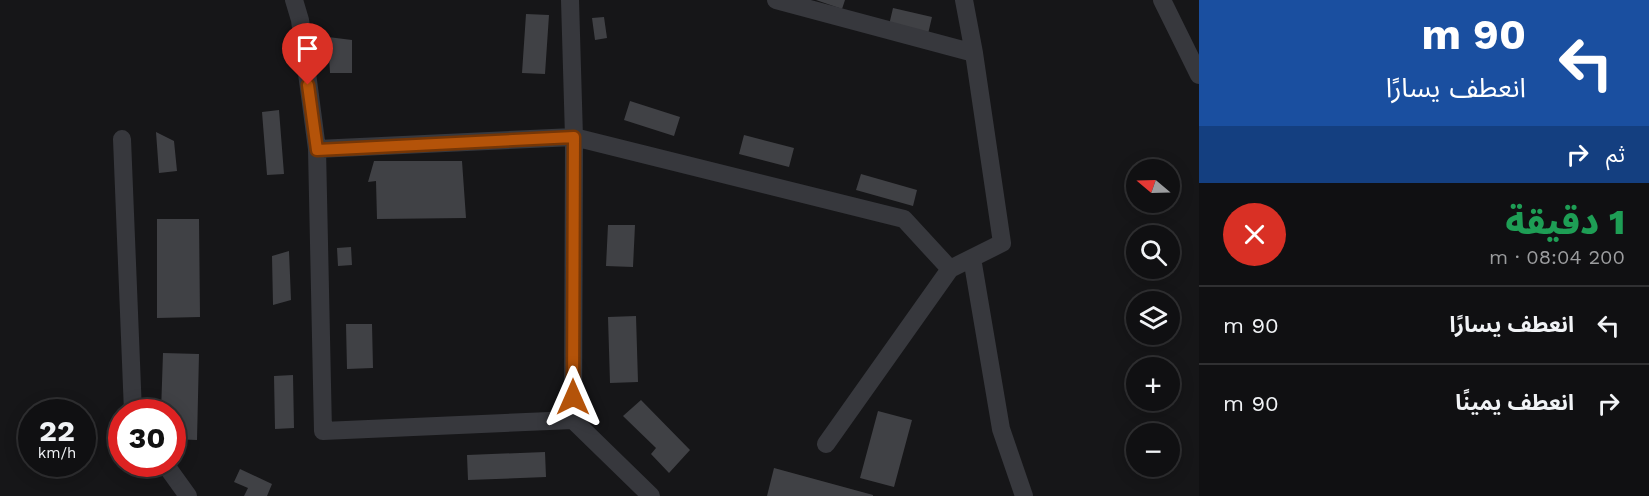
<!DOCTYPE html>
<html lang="ar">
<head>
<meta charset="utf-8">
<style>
	body { margin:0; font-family:"Work Sans","Noto Sans Arabic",sans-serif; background:#19191b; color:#f1f3f6; direction:rtl; height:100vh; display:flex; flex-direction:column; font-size:22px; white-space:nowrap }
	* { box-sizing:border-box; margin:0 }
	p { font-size:20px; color:#9c9d9f }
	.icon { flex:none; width:33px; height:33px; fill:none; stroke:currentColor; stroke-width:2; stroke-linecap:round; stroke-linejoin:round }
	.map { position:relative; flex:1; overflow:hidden; direction:ltr }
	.drawer { display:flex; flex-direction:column; background:#101012; width:450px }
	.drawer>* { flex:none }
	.guide { background:#1a4fa0; color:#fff; overflow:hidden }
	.needle { width:39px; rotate:289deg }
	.buttons { position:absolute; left:1126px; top:159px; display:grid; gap:12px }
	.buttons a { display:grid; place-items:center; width:54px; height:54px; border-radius:50%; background:#101012; box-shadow:0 3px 15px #0003,0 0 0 2px #303032; font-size:30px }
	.speed { position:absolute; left:18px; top:399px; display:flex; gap:12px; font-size:30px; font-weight:700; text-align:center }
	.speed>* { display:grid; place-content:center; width:78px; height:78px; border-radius:50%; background:#101012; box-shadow:0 3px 15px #0003,0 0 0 2px #303032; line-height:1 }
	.speed small { font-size:15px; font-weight:400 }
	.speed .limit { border:9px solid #d22; background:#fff; color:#111 }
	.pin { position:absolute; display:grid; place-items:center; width:51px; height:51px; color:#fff; margin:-62px -26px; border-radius:50% 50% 50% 0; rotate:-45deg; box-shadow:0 0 6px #0007 }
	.pin .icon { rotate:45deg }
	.me { position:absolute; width:66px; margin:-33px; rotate:0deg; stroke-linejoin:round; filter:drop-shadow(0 0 4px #0008) }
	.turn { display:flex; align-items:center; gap:21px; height:126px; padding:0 24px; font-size:27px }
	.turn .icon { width:78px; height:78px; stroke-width:2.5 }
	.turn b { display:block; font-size:42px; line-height:51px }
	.then { display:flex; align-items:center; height:57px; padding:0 24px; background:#0003; gap:12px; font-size:22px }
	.round { display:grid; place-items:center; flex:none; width:63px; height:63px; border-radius:32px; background:#19191b }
	.overview { display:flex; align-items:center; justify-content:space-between; height:102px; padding:0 24px }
	h1 { font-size:36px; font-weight:800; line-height:45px; color:#1e9e55 }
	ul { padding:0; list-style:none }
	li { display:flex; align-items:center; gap:18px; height:78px; padding:0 24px; border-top:2px solid #303032 }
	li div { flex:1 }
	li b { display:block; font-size:22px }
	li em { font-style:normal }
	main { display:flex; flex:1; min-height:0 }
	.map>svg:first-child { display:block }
	.building { fill:#404145 }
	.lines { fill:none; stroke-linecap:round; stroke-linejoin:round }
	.street { stroke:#37383d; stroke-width:18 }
	.route-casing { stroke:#753606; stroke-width:15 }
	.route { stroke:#b45309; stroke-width:10 }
</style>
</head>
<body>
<main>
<section class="drawer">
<div class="guide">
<div class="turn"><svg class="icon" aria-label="left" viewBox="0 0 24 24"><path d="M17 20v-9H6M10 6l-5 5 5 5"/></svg><div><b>90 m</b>انعطف يسارًا</div></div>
<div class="then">ثم<svg class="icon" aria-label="right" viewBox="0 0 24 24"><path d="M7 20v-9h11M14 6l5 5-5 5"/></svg></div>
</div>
<div class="overview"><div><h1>1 دقيقة</h1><p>200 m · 08:04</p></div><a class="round" style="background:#d93025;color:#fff"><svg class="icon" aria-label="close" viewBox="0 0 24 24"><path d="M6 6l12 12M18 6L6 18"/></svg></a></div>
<ul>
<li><svg class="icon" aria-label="left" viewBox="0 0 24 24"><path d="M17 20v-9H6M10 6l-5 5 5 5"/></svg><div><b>انعطف يسارًا</b></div><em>90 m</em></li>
<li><svg class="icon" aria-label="right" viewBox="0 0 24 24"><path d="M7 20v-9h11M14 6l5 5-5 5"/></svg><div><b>انعطف يمينًا</b></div><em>90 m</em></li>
</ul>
</section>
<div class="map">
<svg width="1199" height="496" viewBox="0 0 1199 496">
	<rect width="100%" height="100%" fill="#161618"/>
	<path class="building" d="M816,0H845L842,9Z
		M893,8L932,17L928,34L889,25Z
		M526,14L549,15L545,74L522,73Z
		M604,17L607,38L595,40L592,18Z
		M328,37L352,40V73H330Z
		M630,101L680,117L674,136L624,120Z
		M279,110L284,174L267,175L262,112Z
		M156,132L174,141L177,171L159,173Z
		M744,135L794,148L789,167L739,154Z
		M374,161H462L466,218L377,219L376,181L368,182Z
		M861,174L917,190L913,206L856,190Z
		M157,219H199L200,317L157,318Z
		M608,225H635L633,267L606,266Z
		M351,247L352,265L338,266L337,248Z
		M289,251L291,300L273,305L272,256Z
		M636,316L638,382L610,383L608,317Z
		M346,324H372L373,368L347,369Z
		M163,353L199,354L197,440L172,439V412H161Z
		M293,375L294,428L275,429L274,376Z
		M641,400L690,450L669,473L651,454L656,448L623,416Z
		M878,411L912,420L894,487L860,478Z
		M545,452L546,477L468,480L467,455Z
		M774,468L873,495V496H767Z
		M240,469L272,484L267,496H244L248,488L234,482Z"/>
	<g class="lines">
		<path class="street" d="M294,0L300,20L317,149
			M570,0L574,137L904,219L950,269
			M776,0L974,53L964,0
			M1162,0L1199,75
			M122,139L133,412
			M972,258L1001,429L1024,496
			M573,420L323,431L317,149L574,137L573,420L651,496
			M826,444L950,269L1002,243L974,53
			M165,464L188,496"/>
	</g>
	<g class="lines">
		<defs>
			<path id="route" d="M308,85L317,150L574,137L573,397"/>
		</defs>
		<use href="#route" class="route-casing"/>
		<use href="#route" class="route"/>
	</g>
</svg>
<div class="buttons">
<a><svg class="needle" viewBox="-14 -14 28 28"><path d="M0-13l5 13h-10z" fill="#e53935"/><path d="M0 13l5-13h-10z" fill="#9c9d9f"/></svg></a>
<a><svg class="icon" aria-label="search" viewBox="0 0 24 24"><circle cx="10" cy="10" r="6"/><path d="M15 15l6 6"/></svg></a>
<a><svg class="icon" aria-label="layers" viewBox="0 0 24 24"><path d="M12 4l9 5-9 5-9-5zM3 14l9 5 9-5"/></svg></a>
<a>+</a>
<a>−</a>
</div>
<div class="speed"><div>22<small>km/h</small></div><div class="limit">30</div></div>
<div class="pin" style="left:308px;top:85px;background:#d93025"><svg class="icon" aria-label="arrive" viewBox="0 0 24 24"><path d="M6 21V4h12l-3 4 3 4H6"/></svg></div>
<svg class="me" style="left:573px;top:397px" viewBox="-20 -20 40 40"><path d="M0-17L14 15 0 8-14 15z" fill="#b45309" stroke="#fff" stroke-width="4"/></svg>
</div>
</main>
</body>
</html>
